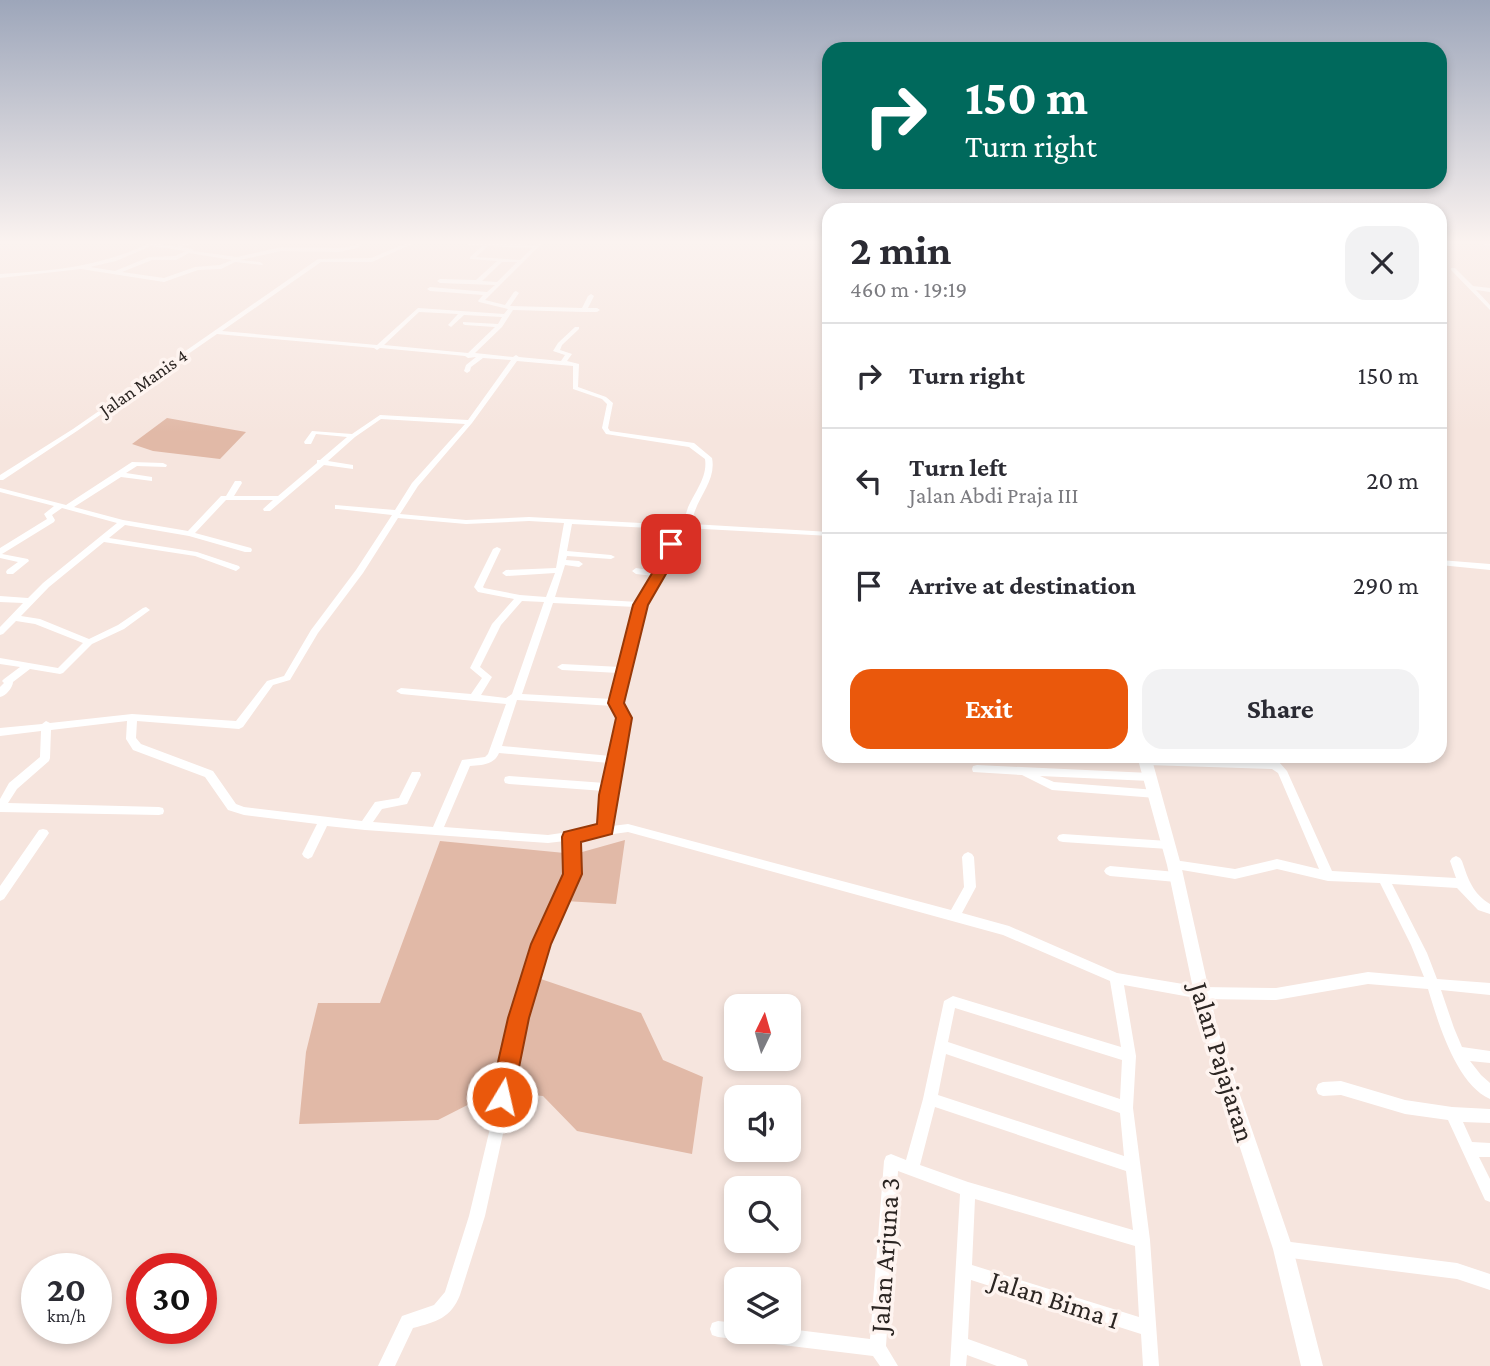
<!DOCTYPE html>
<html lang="en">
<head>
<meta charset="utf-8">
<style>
	body { margin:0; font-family:"Crimson Pro",serif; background:#f2f2f3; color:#2b2b33; height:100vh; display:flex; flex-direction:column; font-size:26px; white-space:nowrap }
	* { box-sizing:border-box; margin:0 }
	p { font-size:23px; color:#7c7c81 }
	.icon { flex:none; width:38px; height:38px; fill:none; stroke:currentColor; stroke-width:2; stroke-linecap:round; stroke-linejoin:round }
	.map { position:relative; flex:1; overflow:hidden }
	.drawer { position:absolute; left:822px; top:203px; width:625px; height:560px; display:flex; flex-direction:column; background:#fff; border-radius:21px; box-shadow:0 4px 10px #0003 }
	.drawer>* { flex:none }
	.banner { position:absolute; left:822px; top:42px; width:625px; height:147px; border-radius:21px; box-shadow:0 4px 10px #0003; background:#00695c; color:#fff; overflow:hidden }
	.needle { width:46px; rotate:5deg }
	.tools { position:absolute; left:724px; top:994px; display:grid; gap:14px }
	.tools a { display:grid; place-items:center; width:77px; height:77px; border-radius:14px; background:#fff; box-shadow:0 4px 10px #0003; font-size:35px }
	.speed { position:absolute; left:21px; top:1253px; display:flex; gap:14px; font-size:35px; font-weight:700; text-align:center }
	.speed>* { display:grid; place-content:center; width:91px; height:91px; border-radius:50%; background:#fff; box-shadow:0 4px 10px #0003; line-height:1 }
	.speed small { font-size:18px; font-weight:400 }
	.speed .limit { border:10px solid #d22; background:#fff; color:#111 }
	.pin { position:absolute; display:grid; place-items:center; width:60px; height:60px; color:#fff; margin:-30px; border-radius:14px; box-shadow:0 4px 10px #0006 }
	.me { position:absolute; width:77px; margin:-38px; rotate:9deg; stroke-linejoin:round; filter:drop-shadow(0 0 5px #0008) }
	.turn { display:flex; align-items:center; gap:24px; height:147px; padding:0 28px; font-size:32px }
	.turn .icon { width:91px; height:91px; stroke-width:2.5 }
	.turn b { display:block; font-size:49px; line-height:60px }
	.round { display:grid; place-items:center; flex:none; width:74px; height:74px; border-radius:21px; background:#f2f2f3 }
	.summary { display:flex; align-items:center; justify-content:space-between; height:119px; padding:0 28px }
	h1 { font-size:42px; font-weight:700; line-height:52px }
	.button { display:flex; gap:14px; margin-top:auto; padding:14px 28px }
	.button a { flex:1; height:80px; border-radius:21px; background:#ea580c; color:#fff; font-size:28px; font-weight:700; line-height:80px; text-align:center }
	.button a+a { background:#f2f2f3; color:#2b2b33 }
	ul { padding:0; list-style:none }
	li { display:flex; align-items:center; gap:21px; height:105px; padding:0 28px; border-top:2px solid #e1e1e2 }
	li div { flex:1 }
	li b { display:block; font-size:26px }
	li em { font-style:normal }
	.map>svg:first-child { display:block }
	.green { fill:#e1b9a7 }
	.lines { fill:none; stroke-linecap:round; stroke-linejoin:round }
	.minor { fill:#fff; fill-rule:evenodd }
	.major { fill:#fff; fill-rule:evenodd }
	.route { fill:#ea580c; stroke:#983908; stroke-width:2 }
	.labels { text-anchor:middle; stroke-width:7; stroke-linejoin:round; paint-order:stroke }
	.far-street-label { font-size:19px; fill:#2b2522; stroke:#fef4f0 }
	.near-street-label { font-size:28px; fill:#2b2522; stroke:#fef4f0 }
</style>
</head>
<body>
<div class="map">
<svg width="1490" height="1366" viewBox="0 0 1490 1366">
	<rect width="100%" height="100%" fill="#f6e5de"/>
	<path class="green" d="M167,418L246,432L220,459L153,451L132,444Z
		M625,840L616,904L565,901L532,976L641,1013L663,1060L703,1077L692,1154L577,1131L543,1096L493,1092L438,1120L299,1124L306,1052L318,1003H380L440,841L575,854Z"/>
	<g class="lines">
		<path class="minor" d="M114,240H148L152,243L178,247V245L194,240H203L182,247L193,249V251L237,257L281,247L339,248L353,246L360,240H366L357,248L339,252L281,251L240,260L260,262L263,264L262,265L235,262L221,269L198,270L164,282L81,269L0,278V274C51,271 100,267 147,244ZM151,246L186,251L175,256L149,257L115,271L90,267L116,261ZM189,253L232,260L220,265L195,267L164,278L122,272L152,260H176Z
			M414,240H421L372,262H321L222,331L377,345L418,308L504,314L508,309L479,302L478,301L483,295L430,291L427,289L430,287L487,292L495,285L440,283L437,281L440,279L476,280L497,261L470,259V257L483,245H469L467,244V242L535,245L540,240H545L485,300L505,305L514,292L516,291L519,293L510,306L582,308L588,296L591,294L594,296L588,308H597L600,310L597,312H584L513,310L502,327L475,353L513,357L516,355L519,357L561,361L565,355L553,351L558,343L575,327H579V329L562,345L560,350L572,354L567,361L579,364L578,387L606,397L613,403L608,428L610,431L694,443L712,458C717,483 694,499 692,524L830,532V536L685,528C681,503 709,485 705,459L689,447L606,434L602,428L607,404L602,399L573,389V366L517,361L472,423L418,486L400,514L466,520L529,517L678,525L682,527L678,529L671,560L645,605L621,703L629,718L613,795L612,826L628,824L951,910L964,887L962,857L964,854L968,852L972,854L974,857L976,887L962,913L1009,926L1117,973L1201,987L1276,988L1368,972L1424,977L1411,945L1380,883L1328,881L1277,869L1235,879L1170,868L1168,865L1170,862L1174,860L1235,869L1277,859L1319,869L1278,773L1272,769L1147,765L1143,764L1142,761L1143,758L1147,757L1279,762L1287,771L1332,871L1456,878L1450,861L1452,858L1456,856L1460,858L1462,861C1468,879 1473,894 1490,904V914L1478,910L1457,888L1392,884L1427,953L1437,979L1490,983V995L1441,990L1454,1028L1462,1047L1490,1051V1063L1470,1061L1481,1075L1490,1083V1099C1456,1084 1438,1022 1428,989L1368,984L1276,1000L1201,999L1124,985L1136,1056L1133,1108L1150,1240L1159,1366H1143L1141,1334L971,1280L968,1339L1026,1360L1028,1366H997L967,1355L966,1366H950L960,1194L898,1171L886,1346L898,1366H880L873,1356L718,1337L712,1335L710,1329L712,1323L718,1321L737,1323V1332H789V1329L870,1339L884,1161L886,1156L891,1154L906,1160L923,1099L944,1001L953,996L1121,1047L1110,981L1003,935L628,832L577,839L578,874L547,944L526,1018L511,1075L506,1120L485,1216L460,1295C451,1318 436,1322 413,1328L395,1366H378L402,1316L434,1305L445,1292L469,1216L492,1120L497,1075L512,1018L535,944L566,874L565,841L548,843L365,830L327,826L312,857L308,859L304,857L302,854L317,824L244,815L228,810L205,777L133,750L126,739L127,721L51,730L50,758L49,761L17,789L8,803L159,807L163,808L164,811L163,814L159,815L0,812V799L9,783L40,757L41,731L0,736V728L42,724L46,721L50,723L132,714L236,721L267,681L284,676L311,630L356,570L392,515L338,509H335V505L395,510L412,483L465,424L381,419L355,437L328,461L353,465V469L324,465L270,511H264L263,509L273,500H226L195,533L251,548L252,550L251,552H245L189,536L125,525L109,538L197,552L239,566L240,568L236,571L195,556L104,542L49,587L21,616L40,619L89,639L118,625L143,608L146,607L150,610L124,629L92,644L63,673L60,674L30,669L13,682C13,687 6,696 0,697V687L4,683L2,681L4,679L20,667L0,664V658L58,668L83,643L35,624L16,621L3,634L0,635V627L23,603L0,602V596L28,598L43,583L117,523L62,508L52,515L55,520L54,522L2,554L28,559L29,561L13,574H7L6,572L7,570L18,562L0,558V548L47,519L44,514L54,506L0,492V488L66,505L132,462L163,463L167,465L166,467L137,466L126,473L152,477V481L121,477L74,507L123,520L188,531L221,496H226L235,481H241L242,483L234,496H278L317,463V460H320L347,437L316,434L311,444H305L304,442L312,431L352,434L380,415L468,420L511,360L483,358L471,367L470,371L467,373L464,371L466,365L476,357L468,358L465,356L380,348L377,350L374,348L217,334L77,431L3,480H0V475L73,429L318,259L371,258ZM488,246L532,248L520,260L476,257ZM502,262H517L497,282L482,281ZM419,312L458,314L448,325L451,327L464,315L502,317L498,324L463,322V324L465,325L495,327L468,353L384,345ZM398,518L466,524L529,521L564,523L556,568L506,570L502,573L506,576L555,573L546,597L520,595L484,588L483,587L501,549L497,547L493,549L474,587L478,592L514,599L492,624L470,668L482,678L471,694L401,688L396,691L401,694L506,704L488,754L485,757L462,760L433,827L373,822L382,809L407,804L421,775L420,772H412L399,798L375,802L362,821L244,807L236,804L213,771L141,744L136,738L137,721L239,729L243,727L273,685L290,680L318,633L363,573ZM572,524L670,529L663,560L656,571L636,568L632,571L636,574L654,576L638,602L555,597L565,565L579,567L583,564L579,561L566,560L567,556L611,559L615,557L611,555L567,551ZM522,601L544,602L512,694L506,698L481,695L492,677L480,667L501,625ZM553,603L636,607L621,667L562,664L557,667L562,670L619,673L612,699L522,694ZM517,700L613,706L619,718L611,756L502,746ZM499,753L609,763L605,783L509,776L505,777L504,780L505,783L509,784L604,791L601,827L548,835L444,827L470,766C482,765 494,765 499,753ZM955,1008L1122,1060L1120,1099L948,1042ZM946,1054L1120,1113L1124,1156L938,1095ZM935,1107L1126,1171L1133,1230L968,1182L920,1165ZM975,1199L1135,1246L1139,1317L972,1265Z
			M1471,240L1490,242V246L1471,241Z
			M1451,268H1455L1473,286L1490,288V292L1476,290L1490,305V310L1451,270Z
			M1440,560L1490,564V570L1440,565Z
			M977,765L1150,773L1154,774L1155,777L1154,780L1150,781L1040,776L1054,782L1156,790L1160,791L1161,794L1160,797L1156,798L1052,790L1022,775L973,772L972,769L973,766Z
			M43,829L47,830L49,833L47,836L4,899L0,901V886L39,830Z
			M1063,834L1168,841L1172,842L1174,845L1172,848L1168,849L1063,842L1059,841L1057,838L1059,835Z
			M1110,866L1176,872L1180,874L1182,877L1180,880L1176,882L1110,876L1106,874L1104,871L1106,868Z
			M1341,1081L1405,1100L1452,1107L1490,1109V1123L1463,1122L1472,1142L1490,1143V1157H1479L1490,1179V1202L1485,1200L1448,1120L1405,1114L1341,1095L1323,1096L1318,1094L1316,1089L1318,1084L1323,1082Z
			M1283,1241L1457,1263L1490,1274V1290L1457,1279L1283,1257L1278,1254L1275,1249L1278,1244Z"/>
		<path class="major" d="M1137,756H1151L1181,865L1218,1031L1293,1249L1323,1366H1301L1273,1249L1202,1031L1167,865Z"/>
	</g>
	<linearGradient id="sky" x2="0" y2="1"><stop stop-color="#9da6ba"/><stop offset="0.56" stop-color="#fbf3f0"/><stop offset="1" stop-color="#fbf3f0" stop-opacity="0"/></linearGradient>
	<rect width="1490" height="432" fill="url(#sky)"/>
	<path class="route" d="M666,541L678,544L674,560L648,605L624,703L632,718L612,834L581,842L582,874L551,944L529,1018L513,1097L510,1105L502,1109L493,1105L490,1097L508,1018L531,944L563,874L562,837L564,832L597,824L599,795L616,718L608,703L633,605L660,560Z"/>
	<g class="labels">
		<g class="far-street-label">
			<text transform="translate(143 382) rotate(-35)" y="7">Jalan Manis 4</text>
		</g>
		<g class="near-street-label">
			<text transform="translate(1223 1062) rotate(73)" y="10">Jalan Pajajaran</text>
			<text transform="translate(884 1255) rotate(-86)" y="10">Jalan Arjuna 3</text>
			<text transform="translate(1055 1299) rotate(18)" y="10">Jalan Bima 1</text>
		</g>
	</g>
</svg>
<div class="tools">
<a><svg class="needle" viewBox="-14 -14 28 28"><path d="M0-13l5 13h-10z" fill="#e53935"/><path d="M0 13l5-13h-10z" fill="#7c7c81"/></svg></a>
<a><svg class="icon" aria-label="sound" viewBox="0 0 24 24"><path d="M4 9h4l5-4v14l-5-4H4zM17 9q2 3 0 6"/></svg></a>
<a><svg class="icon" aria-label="search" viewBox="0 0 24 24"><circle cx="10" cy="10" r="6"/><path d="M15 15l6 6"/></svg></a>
<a><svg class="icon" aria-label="layers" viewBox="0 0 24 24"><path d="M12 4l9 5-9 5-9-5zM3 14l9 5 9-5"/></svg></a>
</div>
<div class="speed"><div>20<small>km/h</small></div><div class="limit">30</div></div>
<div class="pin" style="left:671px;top:544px;background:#d93025"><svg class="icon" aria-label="arrive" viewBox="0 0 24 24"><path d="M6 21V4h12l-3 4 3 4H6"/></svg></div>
<svg class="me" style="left:502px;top:1097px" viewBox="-20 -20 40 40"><circle r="17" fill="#ea580c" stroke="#fff" stroke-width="3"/><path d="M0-11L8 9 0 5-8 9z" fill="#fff"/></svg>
<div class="banner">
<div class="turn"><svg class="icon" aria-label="right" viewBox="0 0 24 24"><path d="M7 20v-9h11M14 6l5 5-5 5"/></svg><div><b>150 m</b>Turn right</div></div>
</div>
<section class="drawer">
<div class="summary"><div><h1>2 min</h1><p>460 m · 19:19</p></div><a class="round"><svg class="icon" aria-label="close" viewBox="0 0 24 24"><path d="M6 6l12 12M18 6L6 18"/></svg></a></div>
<ul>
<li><svg class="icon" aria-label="right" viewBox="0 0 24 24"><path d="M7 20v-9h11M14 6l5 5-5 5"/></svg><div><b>Turn right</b></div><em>150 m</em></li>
<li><svg class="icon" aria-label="left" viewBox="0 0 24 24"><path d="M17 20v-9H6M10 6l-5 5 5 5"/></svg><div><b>Turn left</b><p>Jalan Abdi Praja III</p></div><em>20 m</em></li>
<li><svg class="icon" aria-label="arrive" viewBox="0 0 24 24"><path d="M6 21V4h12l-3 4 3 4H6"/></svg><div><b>Arrive at destination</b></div><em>290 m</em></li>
</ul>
<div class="button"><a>Exit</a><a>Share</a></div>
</section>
</div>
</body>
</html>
